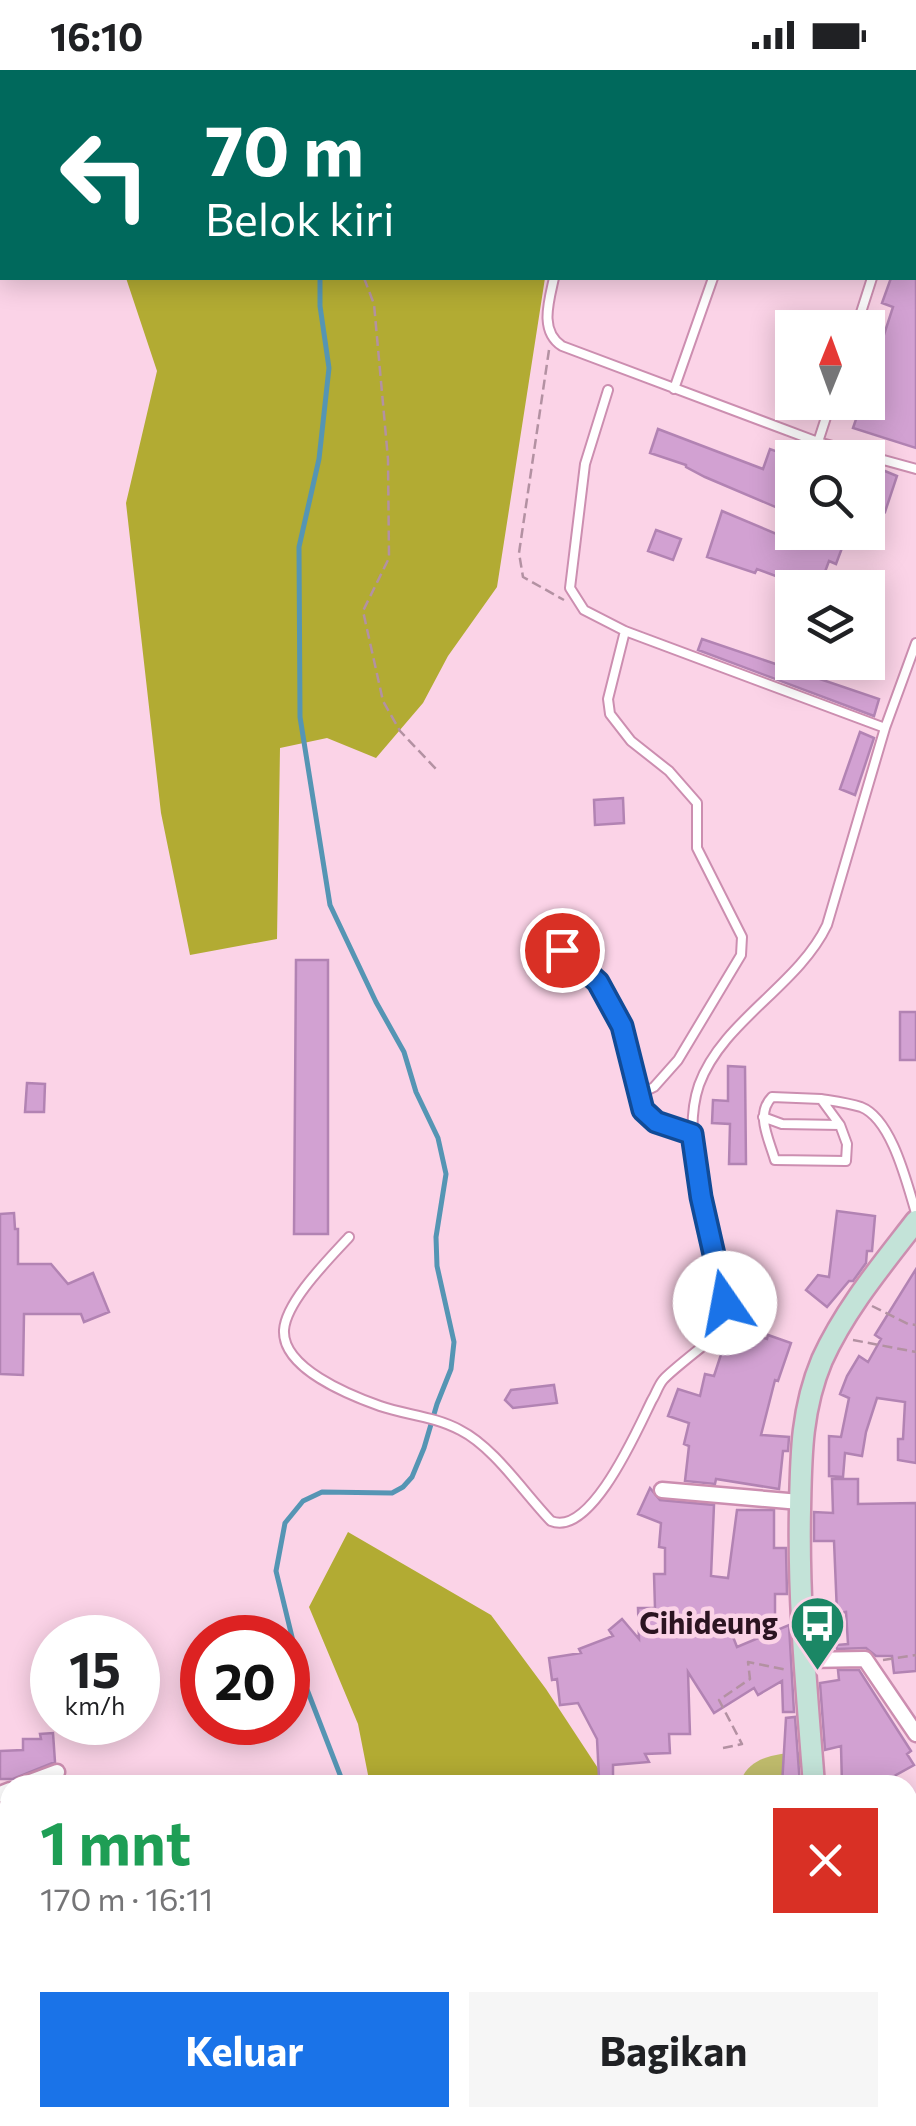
<!DOCTYPE html>
<html lang="id">
<head>
<meta charset="utf-8">
<style>
	body { margin:0; font-family:Commissioner,sans-serif; background:#f6f6f6; color:#202124; height:100vh; display:flex; flex-direction:column; font-size:38px; white-space:nowrap }
	* { box-sizing:border-box; margin:0 }
	p { font-size:32px; color:#757577 }
	.icon { flex:none; width:55px; height:55px; fill:none; stroke:currentColor; stroke-width:2; stroke-linecap:round; stroke-linejoin:round }
	.map { position:relative; flex:1; overflow:hidden }
	.side { position:absolute; left:0px; top:1705px; width:918px; height:352px; display:flex; flex-direction:column; background:#fff; border-radius:30px 30px 0 0; box-shadow:0 5px 25px #0003 }
	.side>* { flex:none }
	.banner { position:absolute; left:0px; top:0px; width:918px; height:210px; box-shadow:0 5px 25px #0003; background:#00695c; color:#fff; overflow:hidden }
	.needle { width:65px; rotate:1deg }
	.buttons { position:absolute; left:775px; top:240px; display:grid; gap:20px }
	.buttons a { display:grid; place-items:center; width:110px; height:110px; border-radius:0px; background:#fff; box-shadow:0 5px 25px #0003; font-size:50px }
	.speed { position:absolute; left:30px; top:1545px; display:flex; gap:20px; font-size:50px; font-weight:700; text-align:center }
	.speed>* { display:grid; place-content:center; width:130px; height:130px; border-radius:50%; background:#fff; box-shadow:0 5px 25px #0003; line-height:1 }
	.speed small { font-size:25px; font-weight:400 }
	.speed .limit { border:15px solid #d22; background:#fff; color:#111 }
	.pin { position:absolute; display:grid; place-items:center; width:85px; height:85px; color:#fff; margin:-42px; border:5px solid #fff; border-radius:50%; box-shadow:0 2px 10px #0007 }
	.me { position:absolute; width:110px; margin:-55px; rotate:348deg; stroke-linejoin:round; filter:drop-shadow(0 0 8px #0008) }
	.turn { display:flex; align-items:center; gap:35px; height:210px; padding:0 40px; font-size:45px }
	.turn .icon { width:130px; height:130px; stroke-width:2.5 }
	.turn b { display:block; font-size:70px; line-height:85px }
	.round { display:grid; place-items:center; flex:none; width:105px; height:105px; border-radius:0px; background:#f6f6f6 }
	.headline { display:flex; align-items:center; justify-content:space-between; height:170px; padding:0 40px }
	h1 { font-size:60px; font-weight:700; line-height:75px; color:#1e9e55 }
	.cta { display:flex; gap:20px; margin-top:auto; padding:20px 40px }
	.cta a { flex:1; height:115px; border-radius:0px; background:#1a73e8; color:#fff; font-size:40px; font-weight:700; line-height:115px; text-align:center }
	.cta a+a { background:#f6f6f6; color:#202124 }
	.status { display:flex; justify-content:space-between; align-items:center; height:70px; padding:0 50px; background:#fff; direction:ltr }
	.status svg { height:28px; fill:currentColor }
	.map>svg:first-child { display:block }
	.green { fill:#bfbb6c }
	.forest { fill:#b2ab33 }
	.lines { fill:none; stroke-linecap:round; stroke-linejoin:round }
	.stream { stroke:#5595b4; stroke-width:5 }
	.building { fill:#d2a1d2; stroke:#b283b3; stroke-width:2.5 }
	.service-casing { stroke:#cc8eb0; stroke-width:12 }
	.minor-casing { stroke:#cc8eb0; stroke-width:19 }
	.secondary-casing { stroke:#cc8eb0; stroke-width:25 }
	.path { stroke:#b391a2; stroke-width:2.5; stroke-dasharray:10 5; stroke-linecap:butt }
	.service { stroke:#fff; stroke-width:8 }
	.minor { stroke:#fff; stroke-width:14 }
	.secondary { stroke:#c3e3d8; stroke-width:20 }
	.route-casing { stroke:#114b97; stroke-width:25 }
	.route { stroke:#1a73e8; stroke-width:18 }
	.labels { text-anchor:middle; stroke-width:9; stroke-linejoin:round; paint-order:stroke }
	.poi-label { font-size:30px; font-weight:bold; fill:#2b1421; stroke:#fbd3e7; text-anchor:end }
</style>
</head>
<body>
<div class="status"><b>16:10</b><svg viewBox="0 0 49 12"><path d="M0 12V9h3v3zM5 12V6h3v6zM10 12V3h3v9zM15 12V0h3v12zM26 1h20v11H26zM47 4h2v5h-2z"/></svg></div>
<div class="map">
<svg width="916" height="2056" viewBox="0 0 916 2056">
	<rect width="100%" height="100%" fill="#fbd3e7"/>
	<path class="green" d="M802,1682L796,1715H739C748,1686 775,1684 802,1682Z"/>
	<path class="forest" d="M126,208H545L497,517L448,586L423,633L376,688L327,668L280,678L277,869L190,885L161,743L126,433L157,301Z
		M348,1462L491,1545L546,1619L609,1715H370L358,1654L309,1537Z
		M450,2048L589,2053L585,2048H724L725,2056H446Z"/>
	<g class="lines">
		<path class="stream" d="M306,0V2
			M320,208V236L329,298L319,389L299,477L300,647L330,835L376,932L404,982L416,1022L438,1068L446,1104L436,1167L437,1196L454,1272L451,1299L437,1334L424,1378L412,1407L403,1417L392,1423L322,1422L303,1431L285,1453L276,1501L301,1604L344,1715
			M540,2048L543,2056"/>
	</g>
	<path class="building" d="M891,208H916V378L853,358L862,332H868V314L893,237L882,233Z
		M658,359L763,399L770,379L792,387V444L705,407L686,397V395L650,383Z
		M880,399L897,406L885,442L868,435V422L872,424Z
		M722,441L786,468L788,462H811L810,465L842,478L836,494L829,491L819,518H808L757,499L755,503L707,487Z
		M656,460L681,469L673,490L648,481Z
		M702,569L879,629L874,646L698,580Z
		M860,662L874,668L855,725L840,719Z
		M623,728L624,753L595,755L594,730Z
		M296,890H328V1164H294Z
		M900,942H916V990H900Z
		M728,996L745,997L746,1094H729L730,1054L712,1053L713,1030L728,1031Z
		M27,1013L45,1014L44,1042H25Z
		M837,1141L875,1146L872,1181H867L866,1193L853,1211H849L827,1237L806,1220L818,1205L829,1207Z
		M14,1143L15,1159H18V1194H51L68,1214L93,1203L109,1242L84,1252L81,1244H24L23,1305L0,1304V1144Z
		M916,1199V1393L898,1390V1369H903L905,1332L877,1328L866,1362L862,1386L845,1383L843,1407L829,1406V1366L841,1367L849,1328L840,1324L847,1306L859,1286L868,1292L881,1269L875,1265Z
		M733,1258L767,1269L768,1265L791,1273L778,1311L775,1310L761,1365L789,1367L788,1381H783L779,1419L716,1409L715,1414L685,1411L689,1376L684,1374L689,1353L668,1346L678,1319L700,1326L705,1304L714,1306L727,1266Z
		M554,1315L557,1333L513,1338L505,1330L511,1320Z
		M832,1409H858V1434L916,1433V1601L894,1603L892,1586H876L866,1578L837,1579L836,1575L848,1574L846,1542L837,1543L834,1471H814V1442L833,1443Z
		M650,1418L660,1430L714,1435L711,1506L728,1508L737,1440H774V1478H786L787,1524H775V1546L726,1549L737,1577L789,1555L794,1642H783L782,1611L758,1625L754,1618L714,1643L688,1602L690,1664H669L670,1683L645,1684L649,1692L613,1695V1708H599L597,1669L578,1633L560,1635L557,1609L552,1610L549,1588L581,1583L579,1579L613,1566L609,1560L622,1549L639,1569L638,1538H655L654,1504H665V1478L659,1477L661,1453L638,1444Z
		M838,1600H859L911,1681L907,1684L914,1695L878,1715H842L841,1676L825,1680L820,1613L839,1610Z
		M795,1647L800,1715H782L786,1648Z
		M53,1663L55,1692L13,1709H0V1681L23,1680V1669H41L40,1664Z"/>
	<g class="lines">
		<defs>
			<path id="service" d="M581,2L582,0
				M778,2L779,0
				M798,2V0
				M915,77L916,74
				M554,208C549,231 539,261 562,276L818,372L916,399
				M856,258L872,208
				M674,319L713,208
				M608,320L585,394L570,518L584,540L625,561L885,658
				M818,372L831,332
				M625,561L608,629L610,644L631,671L669,701L697,733V778L742,867L741,885L678,990L654,1017L640,1024
				M533,866L562,880L598,913L627,968L643,1040L656,1052L692,1064
				M821,1029C833,1031 848,1033 861,1037C892,1049 907,1114 916,1143
				M763,1047L782,1054L840,1055L821,1029L772,1027C755,1044 769,1069 775,1090L846,1091L847,1074L840,1055
				M349,1167C330,1188 286,1231 284,1260C282,1298 349,1325 380,1336C406,1345 434,1346 460,1360C494,1377 524,1423 551,1451C591,1468 638,1358 652,1330C656,1324 658,1316 663,1310C673,1298 724,1261 726,1256C730,1240 721,1218 718,1203C707,1147 680,1070 699,1015C722,951 798,916 827,855L885,658L916,573"/>
			<path id="minor" d="M662,1420L800,1432
				M805,1590L865,1589L916,1664
				M22,1715L57,1702
				M0,1724L10,1720
				M908,1844L916,1845
				M0,2028L10,2031
				M142,2056V2048"/>
			<path id="secondary" d="M814,1715C807,1623 798,1532 800,1440C801,1387 801,1340 822,1290C845,1239 882,1195 916,1151
				M829,2048L830,2056"/>
		</defs>
		<use href="#service" class="service-casing"/>
		<use href="#minor" class="minor-casing"/>
		<use href="#secondary" class="secondary-casing"/>
		<path class="path" d="M382,0V2
			M364,208L374,234L388,389L389,488L363,541L383,631L400,661L436,699
			M549,280L519,483L523,507L564,530
			M872,1236L908,1254L916,1255
			M853,1270L916,1282
			M883,1590L916,1585
			M723,1678L742,1674L719,1630L750,1609L748,1592L787,1600"/>
		<use href="#service" class="service"/>
		<use href="#minor" class="minor"/>
		<use href="#secondary" class="secondary"/>
	</g>
	<g class="lines">
		<defs>
			<path id="route" d="M562,880L598,912L622,956L643,1040L656,1052L692,1064L701,1127L725,1233"/>
		</defs>
		<use href="#route" class="route-casing"/>
		<use href="#route" class="route"/>
	</g>
	<defs>
		<symbol id="bus-pin" viewBox="-11 -11 22 30"><path d="M0 17L-7.5 6A9.5 9.5 0 1 1 7.5 6Z" fill="#1b8765" stroke="#fbd3e7"/><path d="M-5-6H5V4H4V6H2V4H-2V6H-4V4H-5ZM-3.5-4V0h7V-4ZM-3.5 1.2v1.5H-2V1.2ZM2 1.2v1.5H3.5V1.2Z" fill="#fff"/></symbol>
	</defs>
	<g fill-rule="evenodd">
		<use href="#bus-pin" x="786" y="1522" width="63" height="86"/>
	</g>
	<g class="labels">
		<g class="poi-label">
			<text x="778" y="1564">Cihideung</text>
		</g>
	</g>
</svg>
<div class="buttons">
<a><svg class="needle" viewBox="-14 -14 28 28"><path d="M0-13l5 13h-10z" fill="#e53935"/><path d="M0 13l5-13h-10z" fill="#757577"/></svg></a>
<a><svg class="icon" aria-label="search" viewBox="0 0 24 24"><circle cx="10" cy="10" r="6"/><path d="M15 15l6 6"/></svg></a>
<a><svg class="icon" aria-label="layers" viewBox="0 0 24 24"><path d="M12 4l9 5-9 5-9-5zM3 14l9 5 9-5"/></svg></a>
</div>
<div class="speed"><div>15<small>km/h</small></div><div class="limit">20</div></div>
<div class="pin" style="left:562px;top:880px;background:#d93025"><svg class="icon" aria-label="arrive" viewBox="0 0 24 24"><path d="M6 21V4h12l-3 4 3 4H6"/></svg></div>
<svg class="me" style="left:725px;top:1233px" viewBox="-20 -20 40 40"><circle r="19" fill="#fff"/><path d="M0-13L10 11 0 6-10 11z" fill="#1a73e8"/></svg>
<div class="banner">
<div class="turn"><svg class="icon" aria-label="left" viewBox="0 0 24 24"><path d="M17 20v-9H6M10 6l-5 5 5 5"/></svg><div><b>70 m</b>Belok kiri</div></div>
</div>
<section class="side">
<div class="headline"><div><h1>1 mnt</h1><p>170 m · 16:11</p></div><a class="round" style="background:#d93025;color:#fff"><svg class="icon" aria-label="close" viewBox="0 0 24 24"><path d="M6 6l12 12M18 6L6 18"/></svg></a></div>
<div class="cta"><a>Keluar</a><a>Bagikan</a></div>
</section>
</div>
</body>
</html>
